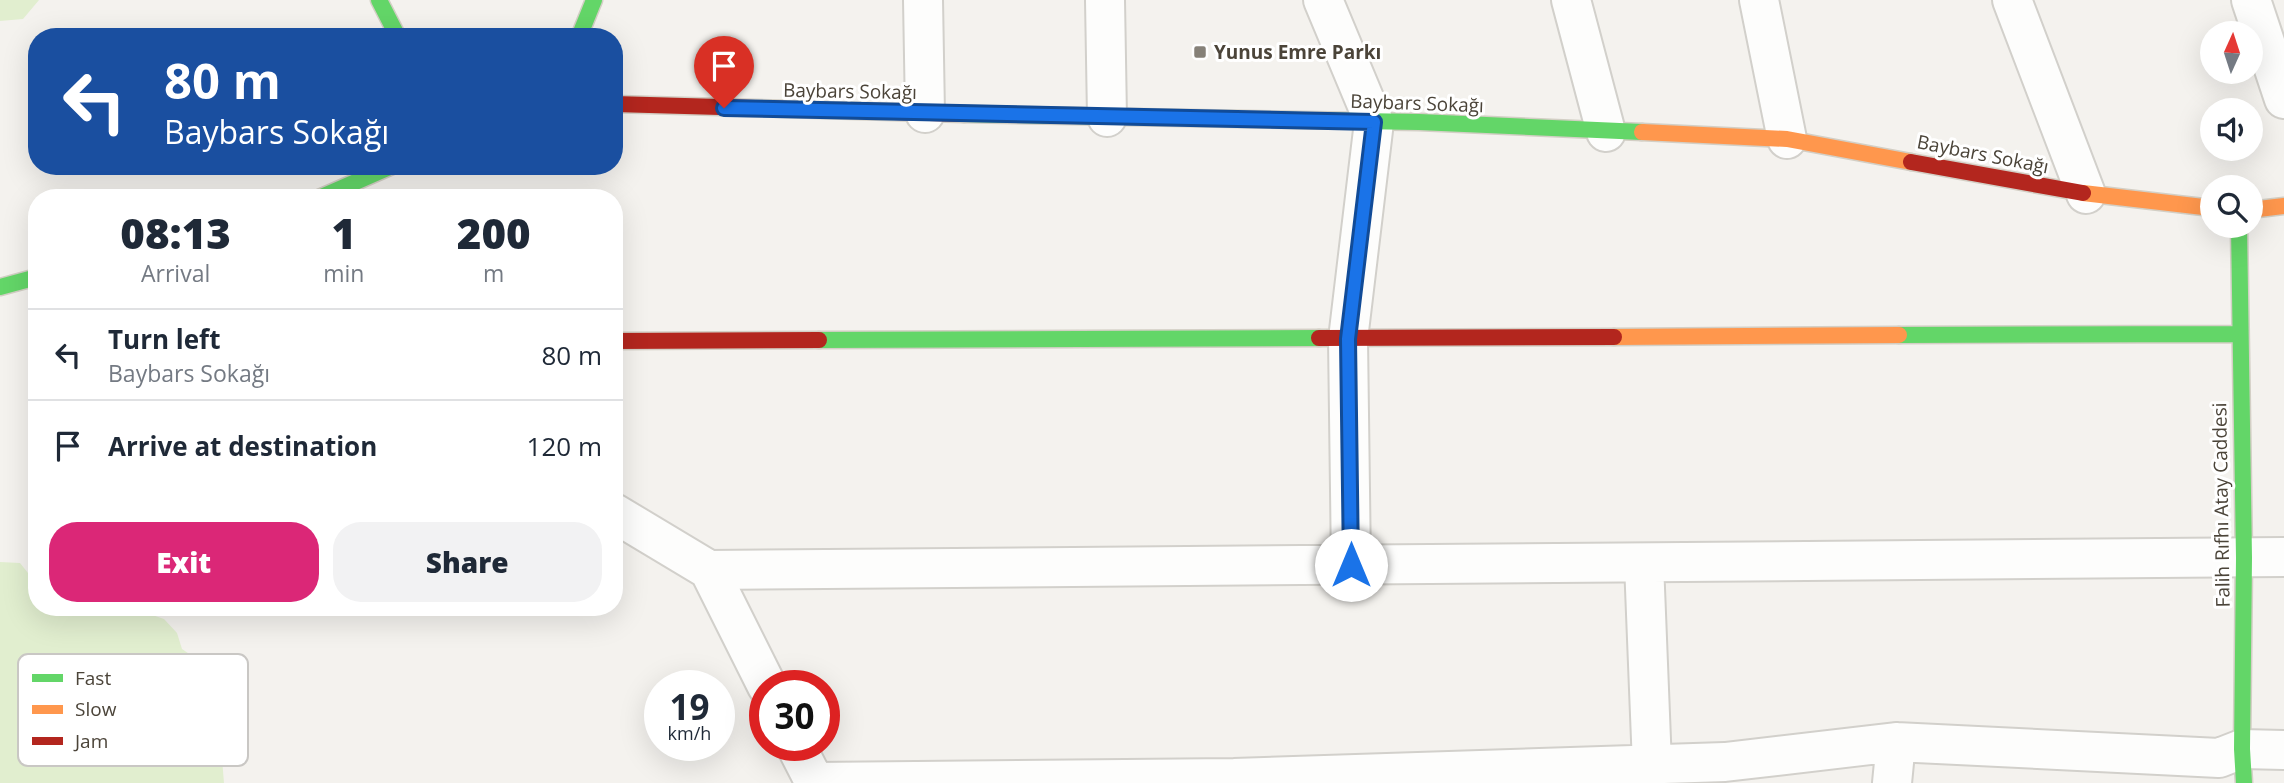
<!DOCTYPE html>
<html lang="en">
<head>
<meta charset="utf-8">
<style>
	body { margin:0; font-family:"Open Sans",sans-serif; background:#f2f2f3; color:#1f2937; height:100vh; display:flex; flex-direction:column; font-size:26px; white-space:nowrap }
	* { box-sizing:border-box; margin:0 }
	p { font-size:23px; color:#747a83 }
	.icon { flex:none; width:38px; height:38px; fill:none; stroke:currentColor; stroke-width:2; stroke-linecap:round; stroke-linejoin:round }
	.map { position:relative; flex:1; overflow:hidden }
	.details { position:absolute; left:28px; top:189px; width:595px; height:427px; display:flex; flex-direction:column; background:#fff; border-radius:28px; box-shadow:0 7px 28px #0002 }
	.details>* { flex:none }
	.banner { position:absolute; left:28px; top:28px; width:595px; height:147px; border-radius:28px; box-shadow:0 7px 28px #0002; background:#1a4fa0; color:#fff; overflow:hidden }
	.needle { width:46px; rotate:3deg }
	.buttons { position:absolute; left:2200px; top:21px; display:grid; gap:14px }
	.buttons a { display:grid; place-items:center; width:63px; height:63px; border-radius:50%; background:#fff; box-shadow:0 7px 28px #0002; font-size:35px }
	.speed { position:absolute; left:644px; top:670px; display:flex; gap:14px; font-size:35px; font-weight:700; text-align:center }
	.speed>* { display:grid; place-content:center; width:91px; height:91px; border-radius:50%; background:#fff; box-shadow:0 7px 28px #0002; line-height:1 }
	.speed small { font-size:18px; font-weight:400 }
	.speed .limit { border:10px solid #d22; background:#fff; color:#111 }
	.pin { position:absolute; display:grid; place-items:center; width:60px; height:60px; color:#fff; margin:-72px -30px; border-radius:50% 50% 50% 0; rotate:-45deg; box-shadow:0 0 7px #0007 }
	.pin .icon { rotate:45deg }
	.me { position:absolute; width:77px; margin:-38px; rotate:0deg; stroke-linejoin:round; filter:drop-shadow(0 0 5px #0008) }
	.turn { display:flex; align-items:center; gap:24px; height:147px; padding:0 21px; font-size:32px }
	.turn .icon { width:91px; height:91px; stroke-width:2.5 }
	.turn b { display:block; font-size:49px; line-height:60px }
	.eta { display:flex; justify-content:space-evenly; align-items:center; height:119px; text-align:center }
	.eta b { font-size:42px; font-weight:800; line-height:49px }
	.primary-button { display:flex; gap:14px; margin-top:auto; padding:14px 21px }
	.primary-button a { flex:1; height:80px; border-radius:28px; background:#db2777; color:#fff; font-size:28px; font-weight:800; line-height:80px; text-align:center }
	.primary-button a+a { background:#f2f2f3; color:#1f2937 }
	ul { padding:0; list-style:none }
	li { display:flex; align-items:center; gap:21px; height:91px; padding:0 21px; border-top:2px solid #e0e1e3 }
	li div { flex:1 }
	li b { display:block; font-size:26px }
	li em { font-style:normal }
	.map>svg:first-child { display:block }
	.green { fill:#e1eecf }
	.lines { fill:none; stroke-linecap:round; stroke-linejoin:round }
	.street-casing { stroke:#d2d0cb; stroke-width:42 }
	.fast-casing { stroke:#d3cfc5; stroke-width:19 }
	.slow-casing { stroke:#d3cfc5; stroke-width:19 }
	.jam-casing { stroke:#d3cfc5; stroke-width:19 }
	.street { stroke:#fdfdfc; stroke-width:38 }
	.fast { stroke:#63d668; stroke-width:16 }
	.slow { stroke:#ff974d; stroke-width:16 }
	.jam { stroke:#b3261e; stroke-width:16 }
	.route-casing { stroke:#114b97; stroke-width:18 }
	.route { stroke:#1a73e8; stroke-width:12 }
	.poi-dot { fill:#868178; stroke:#fff; stroke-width:2.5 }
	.labels { text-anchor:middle; stroke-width:6; stroke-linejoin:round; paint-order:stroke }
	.poi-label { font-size:19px; font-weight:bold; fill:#4b4439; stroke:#fff; text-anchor:start }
	.street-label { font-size:19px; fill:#4b4439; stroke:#fff }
	.key { fill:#fff; stroke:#c9c7c4; stroke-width:2 }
	.key-label { font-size:19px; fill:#4b4439 }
</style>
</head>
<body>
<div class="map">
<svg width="2284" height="783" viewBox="0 0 2284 783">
	<rect width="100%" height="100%" fill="#f4f2ee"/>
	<path class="green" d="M0,0H39L23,19L0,21Z
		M0,562L20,563L28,573L37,575V607H129L164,619L177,633L182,649L198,660L232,666L243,679L236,696L237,716L224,721L220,734L224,783H0Z"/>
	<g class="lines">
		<defs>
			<path id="street" d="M923,0L925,113
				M1105,0L1107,117
				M1323,0L1374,122L1348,339L1351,565
				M1571,0L1606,132
				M1759,0L1787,139
				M2012,0L2086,194
				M2251,0L2284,99
				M614,513L709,570L767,686
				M1644,563L1652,765
				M709,570L2284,557
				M796,746L815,783
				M814,782L1234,778L1725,762L1896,742L2219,758L2242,749L2284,750
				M1892,783L1896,742"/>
			<path id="fast" d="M379,0L398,37
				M579,37L594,0
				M964,114L1419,122L1642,132
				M319,198L392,166
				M2239,226L2244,558L2242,749L2244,783
				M0,287L37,277
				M1899,335L2240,334
				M819,340L1319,338"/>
			<path id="slow" d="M1642,132L1787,139L1911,162
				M2083,193L2212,208
				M2250,210L2284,206
				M1614,337L1899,335"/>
			<path id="jam" d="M614,104L964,114
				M1911,162L2083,193
				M1319,338L1614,337
				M614,341L819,340"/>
		</defs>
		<use href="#street" class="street-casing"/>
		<use href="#fast" class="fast-casing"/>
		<use href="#slow" class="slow-casing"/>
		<use href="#jam" class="jam-casing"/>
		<use href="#street" class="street"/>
		<use href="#fast" class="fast"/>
		<use href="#slow" class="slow"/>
		<use href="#jam" class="jam"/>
	</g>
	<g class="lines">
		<defs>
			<path id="route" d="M724,108L1374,122L1348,339L1351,565"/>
		</defs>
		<use href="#route" class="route-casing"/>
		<use href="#route" class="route"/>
	</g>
	<rect class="poi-dot" x="1193" y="45" width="14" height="14" rx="3.5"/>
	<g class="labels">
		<g class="poi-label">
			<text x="1214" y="59">Yunus Emre Parkı</text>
		</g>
		<g class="street-label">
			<text transform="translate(850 91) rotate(1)" y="7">Baybars Sokağı</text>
			<text transform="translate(1417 103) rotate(2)" y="7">Baybars Sokağı</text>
			<text transform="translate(1983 154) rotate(11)" y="7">Baybars Sokağı</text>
			<text transform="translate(2221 505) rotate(-91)" y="7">Falih Rıfhı Atay Caddesi</text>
		</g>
	</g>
	<rect x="18" y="654" width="230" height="112" rx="10" class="key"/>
	<rect x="32" y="674" width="31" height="8" fill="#63d668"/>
	<rect x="32" y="705" width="31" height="9" fill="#ff974d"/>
	<rect x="32" y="737" width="31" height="8" fill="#b3261e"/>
	<g class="key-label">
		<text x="75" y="685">Fast</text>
		<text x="75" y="716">Slow</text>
		<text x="75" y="748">Jam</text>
	</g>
</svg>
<div class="buttons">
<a><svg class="needle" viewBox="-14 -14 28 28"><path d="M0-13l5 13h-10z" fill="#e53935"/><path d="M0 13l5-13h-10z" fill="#747a83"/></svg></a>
<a><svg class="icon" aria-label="sound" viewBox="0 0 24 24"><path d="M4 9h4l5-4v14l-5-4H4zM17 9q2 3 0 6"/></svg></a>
<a><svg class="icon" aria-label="search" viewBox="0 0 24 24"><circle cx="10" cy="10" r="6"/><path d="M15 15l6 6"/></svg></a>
</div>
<div class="speed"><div>19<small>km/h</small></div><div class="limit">30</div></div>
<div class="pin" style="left:724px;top:108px;background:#d93025"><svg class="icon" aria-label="arrive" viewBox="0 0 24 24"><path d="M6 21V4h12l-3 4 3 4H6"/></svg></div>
<svg class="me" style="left:1351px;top:565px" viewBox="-20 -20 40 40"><circle r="19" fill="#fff"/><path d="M0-13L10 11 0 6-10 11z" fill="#1a73e8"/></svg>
<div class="banner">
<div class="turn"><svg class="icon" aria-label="left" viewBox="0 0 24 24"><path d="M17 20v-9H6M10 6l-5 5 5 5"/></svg><div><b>80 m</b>Baybars Sokağı</div></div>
</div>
<section class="details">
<div class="eta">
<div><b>08:13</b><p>Arrival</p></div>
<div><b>1</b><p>min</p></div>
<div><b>200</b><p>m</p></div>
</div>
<ul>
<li><svg class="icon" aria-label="left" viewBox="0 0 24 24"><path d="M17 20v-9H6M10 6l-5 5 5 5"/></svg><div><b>Turn left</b><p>Baybars Sokağı</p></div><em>80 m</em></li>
<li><svg class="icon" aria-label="arrive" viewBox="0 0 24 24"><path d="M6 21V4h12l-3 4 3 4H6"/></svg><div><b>Arrive at destination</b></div><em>120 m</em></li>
</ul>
<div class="primary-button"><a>Exit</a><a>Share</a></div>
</section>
</div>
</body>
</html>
